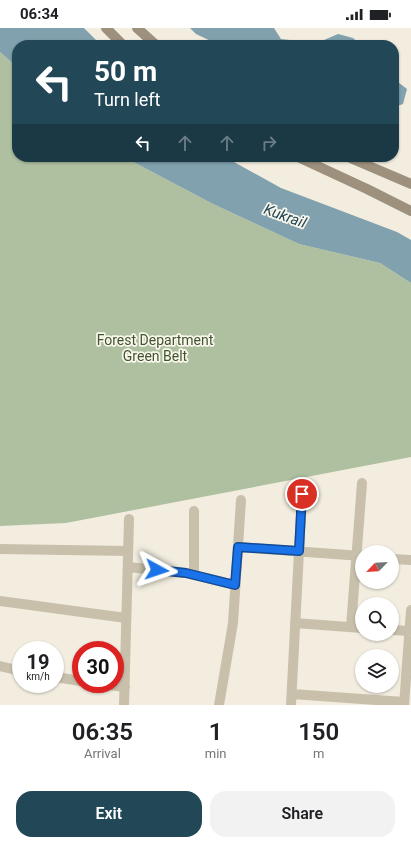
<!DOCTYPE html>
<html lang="en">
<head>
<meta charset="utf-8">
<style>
	body { margin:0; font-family:Roboto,sans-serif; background:#f2f2f2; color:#202124; height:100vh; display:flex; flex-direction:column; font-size:15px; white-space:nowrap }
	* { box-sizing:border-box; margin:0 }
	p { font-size:13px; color:#757577 }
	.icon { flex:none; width:22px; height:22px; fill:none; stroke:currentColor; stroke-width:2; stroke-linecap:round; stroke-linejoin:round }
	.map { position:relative; height:677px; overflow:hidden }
	.panel { display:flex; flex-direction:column; background:#fff; flex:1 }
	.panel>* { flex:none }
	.top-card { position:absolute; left:12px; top:12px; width:387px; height:122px; border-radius:16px; box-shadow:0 1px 3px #0004; background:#224757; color:#fff; overflow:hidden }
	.needle { width:26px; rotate:245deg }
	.controls { position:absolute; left:355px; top:517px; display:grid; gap:8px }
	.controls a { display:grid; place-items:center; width:44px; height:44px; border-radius:50%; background:#fff; box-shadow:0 1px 3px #0004; font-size:20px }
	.speed { position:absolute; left:12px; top:613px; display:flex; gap:8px; font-size:20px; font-weight:700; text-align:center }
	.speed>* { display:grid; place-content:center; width:52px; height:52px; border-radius:50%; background:#fff; box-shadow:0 1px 3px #0004; line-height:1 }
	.speed small { font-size:10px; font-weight:400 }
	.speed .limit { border:6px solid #d22; background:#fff; color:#111 }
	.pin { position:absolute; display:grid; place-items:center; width:34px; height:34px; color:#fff; margin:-17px; border:2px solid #fff; border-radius:50%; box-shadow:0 1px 4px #0007 }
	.me { position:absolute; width:44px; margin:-22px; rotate:95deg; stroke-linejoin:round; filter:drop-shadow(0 0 3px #0008) }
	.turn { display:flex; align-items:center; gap:14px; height:84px; padding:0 16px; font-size:18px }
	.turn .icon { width:52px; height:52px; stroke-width:2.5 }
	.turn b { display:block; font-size:28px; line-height:34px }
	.lanes { display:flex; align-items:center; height:38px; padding:0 16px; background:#0003; justify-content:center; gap:20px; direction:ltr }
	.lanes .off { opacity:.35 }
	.eta { display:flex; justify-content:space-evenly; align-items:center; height:68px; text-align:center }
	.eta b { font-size:24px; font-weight:600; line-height:28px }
	.button { display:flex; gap:8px; margin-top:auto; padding:8px 16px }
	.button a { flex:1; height:46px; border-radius:16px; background:#224757; color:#fff; font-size:16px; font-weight:600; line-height:46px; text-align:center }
	.button a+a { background:#f2f2f2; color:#202124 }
	.status { display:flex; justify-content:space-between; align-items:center; height:28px; padding:0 20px; background:#fff; direction:ltr }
	.status svg { height:11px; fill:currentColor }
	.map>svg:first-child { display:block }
	.green { fill:#aec0a0 }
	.water { fill:#80a1ad }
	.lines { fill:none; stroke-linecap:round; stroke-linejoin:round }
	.street { stroke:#c9c0ac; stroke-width:10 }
	.secondary { stroke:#9d907d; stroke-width:10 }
	.route-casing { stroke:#114b97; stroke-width:10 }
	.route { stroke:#1a73e8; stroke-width:7 }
	.labels { text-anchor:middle; stroke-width:3.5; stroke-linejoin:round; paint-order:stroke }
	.park-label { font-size:14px; fill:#3f552f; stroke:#f9f6ec }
	.water-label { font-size:15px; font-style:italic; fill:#224757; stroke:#f9f6ec }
</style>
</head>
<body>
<div class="status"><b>06:34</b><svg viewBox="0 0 49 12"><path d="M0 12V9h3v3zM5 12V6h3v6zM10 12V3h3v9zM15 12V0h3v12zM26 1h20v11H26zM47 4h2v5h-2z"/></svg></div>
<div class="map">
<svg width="411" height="677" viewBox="0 0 411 677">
	<rect width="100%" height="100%" fill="#f2eddf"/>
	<path class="green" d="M0,24L17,39V129H124L211,175L299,216L380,235L411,255V429L66,495L0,498Z"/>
	<path class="water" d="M0,0H84L101,17H17V39L0,24Z
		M190,0H274L281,11L317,15L338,6L353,10L361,17H219L196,6Z
		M394,51L407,61L403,76L394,79Z
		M124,129H225L281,160L397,204L411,212V255L380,235L299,216L211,175Z"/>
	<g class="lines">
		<path class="street" d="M194,483V547
			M238,519L362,528
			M0,521L128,523
			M392,531L411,532
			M128,539L186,545L235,557
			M0,573L126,590
			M295,595L362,600
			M351,599L362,455
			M392,602L409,603
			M0,638L21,643
			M55,649L81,653
			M102,656L125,659
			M292,666L404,674
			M124,677L129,491
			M219,677L233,595L241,472
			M291,677L302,466
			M404,677L411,582"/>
		<path class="secondary" d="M106,0L123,17
			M137,0L156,17
			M298,129L367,161L411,183
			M348,129L411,156"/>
	</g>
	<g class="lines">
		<defs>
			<path id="route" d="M157,542L186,545L235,557L238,519L299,523L302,466"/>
		</defs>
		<use href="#route" class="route-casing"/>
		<use href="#route" class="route"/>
	</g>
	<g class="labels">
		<g class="park-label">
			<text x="155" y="317">Forest Department<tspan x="155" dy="16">Green Belt</tspan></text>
		</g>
		<g class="water-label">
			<text transform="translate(285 188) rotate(20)" y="5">Kukrail</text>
		</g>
	</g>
</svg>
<div class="controls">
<a><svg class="needle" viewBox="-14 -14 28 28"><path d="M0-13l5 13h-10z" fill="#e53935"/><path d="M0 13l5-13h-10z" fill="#757577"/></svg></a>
<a><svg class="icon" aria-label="search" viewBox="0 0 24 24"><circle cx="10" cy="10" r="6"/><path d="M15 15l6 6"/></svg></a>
<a><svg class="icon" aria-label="layers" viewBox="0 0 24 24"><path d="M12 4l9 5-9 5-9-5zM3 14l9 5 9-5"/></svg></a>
</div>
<div class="speed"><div>19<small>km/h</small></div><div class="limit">30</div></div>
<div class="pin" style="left:302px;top:466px;background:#d93025"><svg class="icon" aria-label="arrive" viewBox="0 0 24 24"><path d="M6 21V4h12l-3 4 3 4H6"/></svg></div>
<svg class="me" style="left:157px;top:542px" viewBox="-20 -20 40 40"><path d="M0-17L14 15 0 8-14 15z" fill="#1a73e8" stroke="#fff" stroke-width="4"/></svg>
<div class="top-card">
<div class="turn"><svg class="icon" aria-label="left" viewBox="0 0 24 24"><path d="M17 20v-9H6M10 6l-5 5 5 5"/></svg><div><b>50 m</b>Turn left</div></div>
<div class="lanes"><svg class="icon" aria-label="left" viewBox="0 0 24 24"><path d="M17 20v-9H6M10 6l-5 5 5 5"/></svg><svg class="icon off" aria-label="ahead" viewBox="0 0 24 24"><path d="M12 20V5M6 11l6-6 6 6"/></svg><svg class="icon off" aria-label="ahead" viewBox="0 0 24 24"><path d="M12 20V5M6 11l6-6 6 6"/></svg><svg class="icon off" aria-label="right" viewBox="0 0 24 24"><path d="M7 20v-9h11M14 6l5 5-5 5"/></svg></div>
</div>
</div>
<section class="panel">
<div class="eta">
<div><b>06:35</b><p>Arrival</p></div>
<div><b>1</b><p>min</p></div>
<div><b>150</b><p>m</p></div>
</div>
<div class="button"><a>Exit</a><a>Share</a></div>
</section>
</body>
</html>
